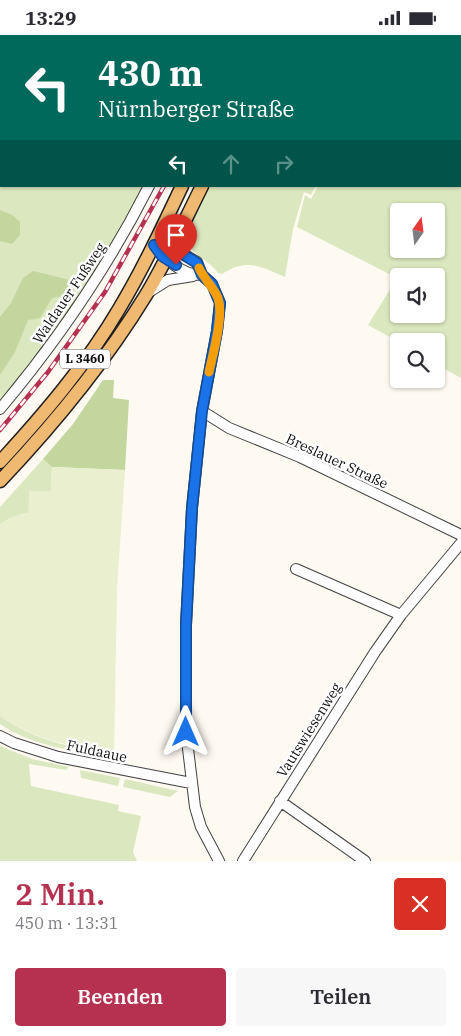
<!DOCTYPE html>
<html lang="de">
<head>
<meta charset="utf-8">
<style>
	body { margin:0; font-family:"IBM Plex Serif",serif; background:#f7f7f7; color:#2b2b33; height:100vh; display:flex; flex-direction:column; font-size:19px; white-space:nowrap }
	* { box-sizing:border-box; margin:0 }
	p { font-size:16px; color:#7c7c81 }
	.icon { flex:none; width:28px; height:28px; fill:none; stroke:currentColor; stroke-width:2; stroke-linecap:round; stroke-linejoin:round }
	.map { position:relative; height:826px; overflow:hidden }
	.sheet { display:flex; flex-direction:column; background:#fff; flex:1 }
	.sheet>* { flex:none }
	.guide { position:absolute; left:0px; top:0px; width:461px; height:152px; box-shadow:0 1px 4px #0004; background:#00695c; color:#fff; overflow:hidden }
	.needle { width:32px; rotate:14deg }
	.controls { position:absolute; left:390px; top:168px; display:grid; gap:10px }
	.controls a { display:grid; place-items:center; width:55px; height:55px; border-radius:5px; background:#fff; box-shadow:0 1px 4px #0004; font-size:25px }
	.pin { position:absolute; display:grid; place-items:center; width:42px; height:42px; color:#fff; margin:-51px -21px; border-radius:50% 50% 50% 0; rotate:-45deg; box-shadow:0 0 5px #0007 }
	.pin .icon { rotate:45deg }
	.me { position:absolute; width:55px; margin:-28px; rotate:0deg; stroke-linejoin:round; filter:drop-shadow(0 0 4px #0008) }
	.turn { display:flex; align-items:center; gap:18px; height:105px; padding:0 15px; font-size:22px }
	.turn .icon { width:65px; height:65px; stroke-width:2.5 }
	.turn b { display:block; font-size:35px; line-height:42px }
	.lanes { display:flex; align-items:center; height:48px; padding:0 15px; background:#0003; justify-content:center; gap:25px; direction:ltr }
	.lanes .off { opacity:.35 }
	.round { display:grid; place-items:center; flex:none; width:52px; height:52px; border-radius:5px; background:#f7f7f7 }
	.headline { display:flex; align-items:center; justify-content:space-between; height:85px; padding:0 15px }
	h1 { font-size:30px; font-weight:600; line-height:38px; color:#b6304f }
	.button { display:flex; gap:10px; margin-top:auto; padding:10px 15px }
	.button a { flex:1; height:58px; border-radius:5px; background:#b6304f; color:#fff; font-size:20px; font-weight:600; line-height:58px; text-align:center }
	.button a+a { background:#f7f7f7; color:#2b2b33 }
	.status { display:flex; justify-content:space-between; align-items:center; height:35px; padding:0 25px; background:#fff; direction:ltr }
	.status svg { height:14px; fill:currentColor }
	.map>svg:first-child { display:block }
	.green { fill:#dbe7be; fill-rule:evenodd }
	.forest { fill:#c2d69e }
	.pitch { fill:#e9efcf }
	.lines { fill:none; stroke-linecap:round; stroke-linejoin:round }
	.minor-casing { stroke:#424242; stroke-width:12 }
	.major-casing { stroke:#202020; stroke-width:15 }
	.minor { stroke:#fff; stroke-width:10 }
	.major { stroke:#efb972; stroke-width:12 }
	.rail-casing { stroke:#b6304f; stroke-width:4.5 }
	.rail { stroke:#fff; stroke-width:2.5; stroke-dasharray:8; stroke-linecap:butt }
	.route-casing { stroke:#114b97; stroke-width:12 }
	.route { stroke:#1a73e8; stroke-width:9 }
	.slow { stroke:#f59e0b; stroke-width:9 }
	.labels { text-anchor:middle; stroke-width:5; stroke-linejoin:round; paint-order:stroke }
	.shield { fill:#fff; stroke:#575757; stroke-width:1 }
	.shield-label { font-size:12px; font-weight:bold; fill:#0f0f0f }
	.street-label { font-size:14px; fill:#0f0f0f; stroke:#fff }
</style>
</head>
<body>
<div class="status"><b>13:29</b><svg viewBox="0 0 49 12"><path d="M0 12V9h3v3zM5 12V6h3v6zM10 12V3h3v9zM15 12V0h3v12zM26 1h20v11H26zM47 4h2v5h-2z"/></svg></div>
<div class="map">
<svg width="461" height="826" viewBox="0 0 461 826">
	<rect width="100%" height="100%" fill="#fefaf2"/>
	<path class="green" d="M0,0H208L1,1V151H144L123,193L61,290L0,368Z
		M411,0H461V343L436,329V306L399,307L368,290L397,243L297,192L305,160L311,164L318,151H460V1ZM399,176H436V214H399ZM399,241H436V279H399Z
		M208,151H316L311,160L304,157L293,194L285,242C260,231 247,223 222,239L218,238C211,227 197,223 190,212C180,199 201,165 208,151Z
		M43,424L52,432L51,456L28,478L19,480L0,489V472Z
		M0,681C21,696 45,706 71,711C80,713 95,712 98,721C65,714 29,709 0,689Z
		M0,711L32,724L69,732L66,735L29,729L31,751L119,770L118,776L141,781L133,817L137,826H0Z
		M80,735L120,743L118,751L81,743Z
		M125,744L178,756L170,762L123,752Z"/>
	<path class="forest" d="M0,175L12,180L20,187V200L12,209L0,206Z
		M33,236L70,245L73,254L67,260L52,263L40,283L28,285L15,317L0,340V282L11,268L23,243Z
		M103,345H114L113,363L129,365L125,435L52,432L43,424L73,389Z"/>
	<path class="pitch" d="M52,432L125,435L117,554L114,719C73,711 35,706 0,681V489L9,483L28,478L29,456H51Z"/>
	<g class="lines">
		<defs>
			<path id="minor" d="M211,1L212,0
				M154,210L171,212L197,227L202,240L212,249L220,268L217,296L202,376L192,473L186,590V697L195,772L201,792L219,826
				M154,210C165,224 183,241 202,240
				M149,257L168,245L193,241
				M0,374C58,305 108,232 149,151
				M202,376L229,393L300,422L461,500
				M296,534L401,580
				M0,701L14,708L58,722L191,748
				M280,766L365,826
				M243,826L375,617L401,580L461,508"/>
			<path id="major" d="M264,1L265,0
				M276,1L277,0
				M0,427C44,379 86,330 119,274C143,234 162,193 182,151
				M0,446C54,389 105,327 146,260C167,225 184,187 202,151"/>
		</defs>
		<use href="#minor" class="minor-casing"/>
		<use href="#major" class="major-casing"/>
		<use href="#minor" class="minor"/>
		<use href="#major" class="major"/>
		<defs>
			<path id="rail" d="M226,1V0
				M0,395L48,337L105,257L164,151"/>
		</defs>
		<use href="#rail" class="rail-casing"/>
		<use href="#rail" class="rail"/>
	</g>
	<g class="lines">
		<defs>
			<path id="route" d="M176,230L162,221L154,210L171,212L197,228L202,240L212,249L220,268L217,296L202,376L192,473L186,590V697"/>
		</defs>
		<use href="#route" class="route-casing"/>
		<use href="#route" class="route"/>
		<path class="slow" d="M199,233C204,244 213,251 218,263C224,280 213,319 209,337"/>
	</g>
	<g class="labels">
		<rect class="shield" x="60" y="314.5" width="50" height="19" rx="4"/>
		<g class="shield-label">
			<text x="85" y="328">L 3460</text>
		</g>
		<g class="street-label">
			<text transform="translate(69 258) rotate(-56)" y="5">Waldauer Fußweg</text>
			<text transform="translate(337 426) rotate(25)" y="5">Breslauer Straße</text>
			<text transform="translate(309 695) rotate(-58)" y="5">Vautswiesenweg</text>
			<text transform="translate(97 716) rotate(12)" y="5">Fuldaaue</text>
		</g>
	</g>
</svg>
<div class="controls">
<a><svg class="needle" viewBox="-14 -14 28 28"><path d="M0-13l5 13h-10z" fill="#e53935"/><path d="M0 13l5-13h-10z" fill="#7c7c81"/></svg></a>
<a><svg class="icon" aria-label="sound" viewBox="0 0 24 24"><path d="M4 9h4l5-4v14l-5-4H4zM17 9q2 3 0 6"/></svg></a>
<a><svg class="icon" aria-label="search" viewBox="0 0 24 24"><circle cx="10" cy="10" r="6"/><path d="M15 15l6 6"/></svg></a>
</div>
<div class="pin" style="left:176px;top:230px;background:#d93025"><svg class="icon" aria-label="arrive" viewBox="0 0 24 24"><path d="M6 21V4h12l-3 4 3 4H6"/></svg></div>
<svg class="me" style="left:186px;top:697px" viewBox="-20 -20 40 40"><path d="M0-17L14 15 0 8-14 15z" fill="#1a73e8" stroke="#fff" stroke-width="4"/></svg>
<div class="guide">
<div class="turn"><svg class="icon" aria-label="left" viewBox="0 0 24 24"><path d="M17 20v-9H6M10 6l-5 5 5 5"/></svg><div><b>430 m</b>Nürnberger Straße</div></div>
<div class="lanes"><svg class="icon" aria-label="left" viewBox="0 0 24 24"><path d="M17 20v-9H6M10 6l-5 5 5 5"/></svg><svg class="icon off" aria-label="ahead" viewBox="0 0 24 24"><path d="M12 20V5M6 11l6-6 6 6"/></svg><svg class="icon off" aria-label="right" viewBox="0 0 24 24"><path d="M7 20v-9h11M14 6l5 5-5 5"/></svg></div>
</div>
</div>
<section class="sheet">
<div class="headline"><div><h1>2 Min.</h1><p>450 m · 13:31</p></div><a class="round" style="background:#d93025;color:#fff"><svg class="icon" aria-label="close" viewBox="0 0 24 24"><path d="M6 6l12 12M18 6L6 18"/></svg></a></div>
<div class="button"><a>Beenden</a><a>Teilen</a></div>
</section>
</body>
</html>
